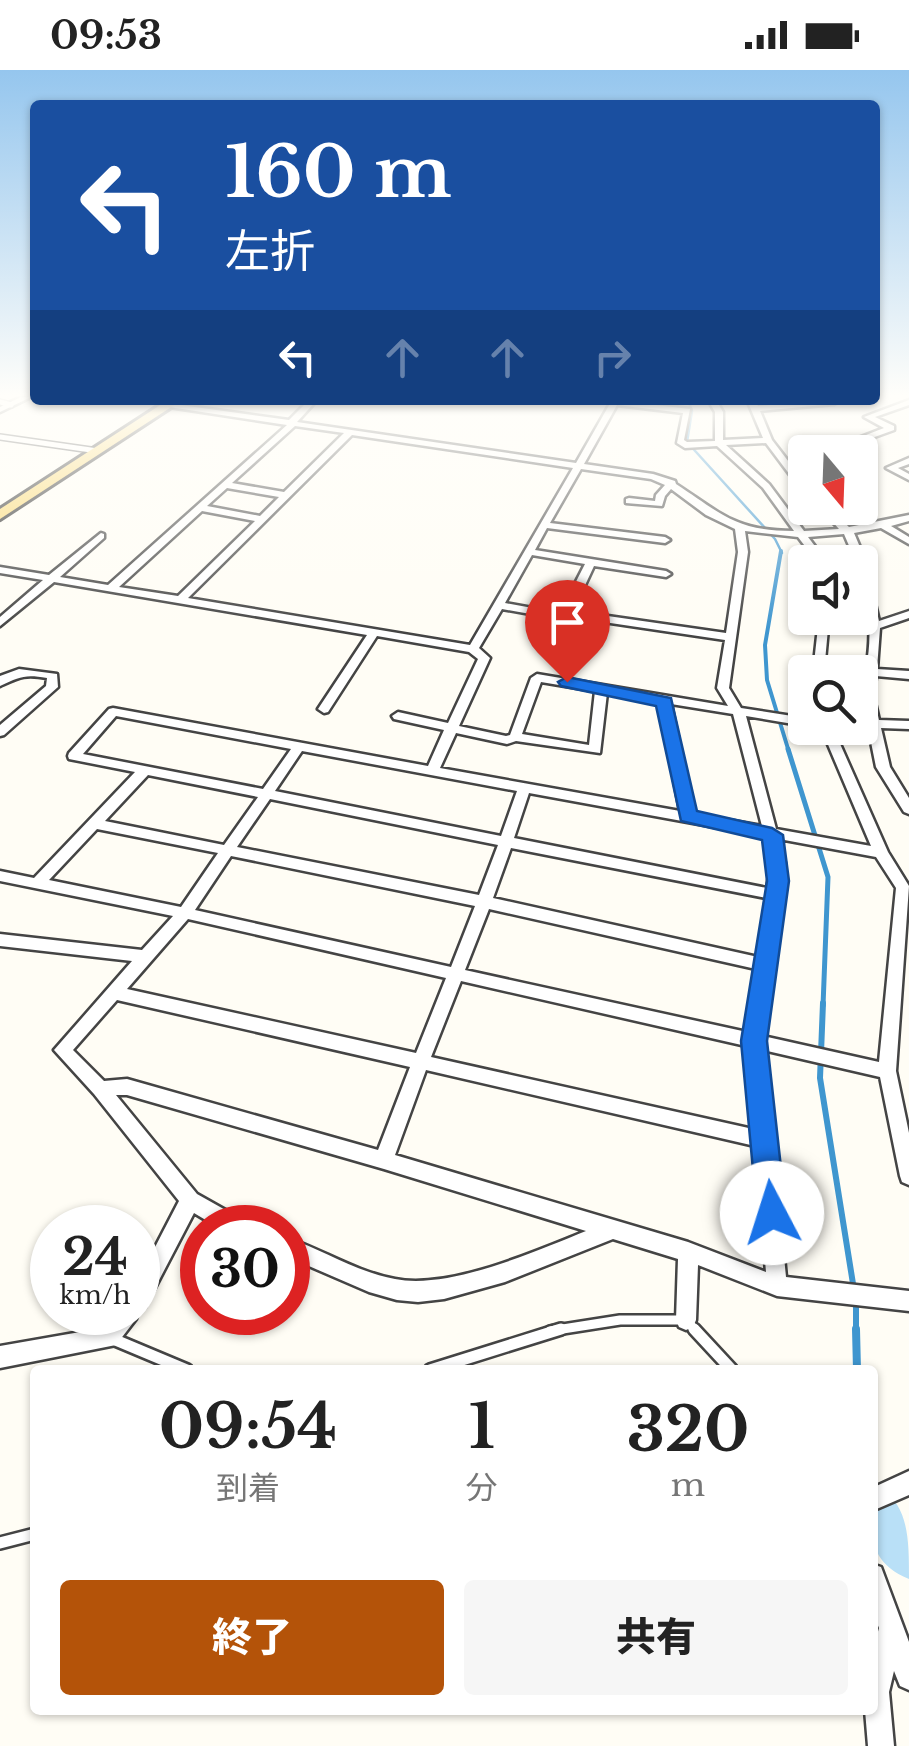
<!DOCTYPE html>
<html lang="ja">
<head>
<meta charset="utf-8">
<style>
	body { margin:0; font-family:"Libre Baskerville","Noto Sans JP",serif; background:#f6f6f6; color:#222; height:100vh; display:flex; flex-direction:column; font-size:38px; white-space:nowrap }
	* { box-sizing:border-box; margin:0 }
	p { font-size:32px; color:#767676 }
	.icon { flex:none; width:55px; height:55px; fill:none; stroke:currentColor; stroke-width:2; stroke-linecap:round; stroke-linejoin:round }
	.map { position:relative; flex:1; overflow:hidden }
	.sheet { position:absolute; left:30px; top:1295px; width:848px; height:350px; display:flex; flex-direction:column; background:#fff; border-radius:10px; box-shadow:0 2px 8px #0004 }
	.sheet>* { flex:none }
	.guide { position:absolute; left:30px; top:30px; width:850px; height:305px; border-radius:10px; box-shadow:0 2px 8px #0004; background:#1a4fa0; color:#fff; overflow:hidden }
	.needle { width:65px; rotate:161deg }
	.buttons { position:absolute; left:788px; top:365px; display:grid; gap:20px }
	.buttons a { display:grid; place-items:center; width:90px; height:90px; border-radius:10px; background:#fff; box-shadow:0 2px 8px #0004; font-size:50px }
	.speed { position:absolute; left:30px; top:1135px; display:flex; gap:20px; font-size:50px; font-weight:700; text-align:center }
	.speed>* { display:grid; place-content:center; width:130px; height:130px; border-radius:50%; background:#fff; box-shadow:0 2px 8px #0004; line-height:1 }
	.speed small { font-size:25px; font-weight:400 }
	.speed .limit { border:15px solid #d22; background:#fff; color:#111 }
	.pin { position:absolute; display:grid; place-items:center; width:85px; height:85px; color:#fff; margin:-102px -42px; border-radius:50% 50% 50% 0; rotate:-45deg; box-shadow:0 0 10px #0007 }
	.pin .icon { rotate:45deg }
	.me { position:absolute; width:110px; margin:-55px; rotate:355deg; stroke-linejoin:round; filter:drop-shadow(0 0 8px #0008) }
	.turn { display:flex; align-items:center; gap:35px; height:210px; padding:0 30px; font-size:45px }
	.turn .icon { width:130px; height:130px; stroke-width:2.5 }
	.turn b { display:block; font-size:70px; line-height:85px }
	.lanes { display:flex; align-items:center; height:95px; padding:0 30px; background:#0003; justify-content:center; gap:50px; direction:ltr }
	.lanes .off { opacity:.35 }
	.eta { display:flex; justify-content:space-evenly; align-items:center; height:170px; text-align:center }
	.eta b { font-size:60px; font-weight:800; line-height:70px }
	.button { display:flex; gap:20px; margin-top:auto; padding:20px 30px }
	.button a { flex:1; height:115px; border-radius:10px; background:#b45309; color:#fff; font-size:40px; font-weight:800; line-height:115px; text-align:center }
	.button a+a { background:#f6f6f6; color:#222 }
	.status { display:flex; justify-content:space-between; align-items:center; height:70px; padding:0 50px; background:#fff; direction:ltr }
	.status svg { height:28px; fill:currentColor }
	.map>svg:first-child { display:block }
	.lines { fill:none; stroke-linecap:round; stroke-linejoin:round }
	.stream-far4 { stroke:#3f96cf; stroke-width:2.5 }
	.stream-far3 { stroke:#3f96cf; stroke-width:4 }
	.stream-far2 { stroke:#3f96cf; stroke-width:5 }
	.stream-far1 { stroke:#3f96cf; stroke-width:6 }
	.stream { stroke:#3f96cf; stroke-width:8 }
	.river { fill:#b9e0f7; fill-rule:evenodd }
	.service-far2-casing { stroke:#444; stroke-width:8 }
	.service-far1-casing { stroke:#444; stroke-width:14 }
	.service-casing { stroke:#444; stroke-width:16 }
	.minor-casing { stroke:#444; stroke-width:5 }
	.primary-casing { stroke:#222; stroke-width:6 }
	.service-far2 { stroke:#fff; stroke-width:5 }
	.service-far1 { stroke:#fff; stroke-width:9 }
	.service { stroke:#fff; stroke-width:11 }
	.minor { fill:#fff; fill-rule:evenodd }
	.primary { fill:#f9d66b; fill-rule:evenodd }
	.route { fill:#1a73e8; stroke:#114b97; stroke-width:2.5 }
</style>
</head>
<body>
<div class="status"><b>09:53</b><svg viewBox="0 0 49 12"><path d="M0 12V9h3v3zM5 12V6h3v6zM10 12V3h3v9zM15 12V0h3v12zM26 1h20v11H26zM47 4h2v5h-2z"/></svg></div>
<div class="map">
<svg width="909" height="1676" viewBox="0 0 909 1676">
	<rect width="100%" height="100%" fill="#fffdf5"/>
	<g class="lines">
		<path class="stream-far4" d="M688,330L692,341L687,372L775,469L782,483"/>
		<path class="stream-far3" d="M781,481L765,575L767,610L789,682"/>
		<path class="stream-far2" d="M788,679L828,807L823,936"/>
		<path class="stream-far1" d="M823,933L820,1008L854,1220
			M856,1231V1261"/>
		<path class="stream" d="M856,1259L857,1300
			M874,1434L881,1445"/>
		<path class="river" d="M881,1419C909,1436 909,1471 909,1509C866,1491 872,1463 872,1423Z"/>
		<defs>
			<path id="service-far2" d="M0,332L11,335
				M0,367L98,381"/>
			<path id="service-far1" d="M550,1261L620,1250H686L696,1261"/>
			<path id="service" d="M694,1259L732,1300
				M113,1269L187,1300
				M430,1300L561,1259
				M0,1473L35,1464"/>
			<path id="minor" d="M21,327H31L0,342V337Z
				M309,330H317L297,352L576,393L612,330L690,339L684,370L687,372L715,371V342L708,330H716L723,342V370L763,368L747,330H755L758,336L830,330L838,332L834,334L760,341L772,370L805,413V422L802,421L766,373L726,375L769,414L804,461L839,459L820,438H829L849,457L909,445V451L891,456L909,467V474L881,458L854,463L865,489L879,551L909,541V548L880,558L877,599L909,601V609L876,606L874,628L879,650L909,651V659L881,658L890,697L909,728V744L904,742L876,697L868,657H860V649H866C859,613 872,589 869,555C868,534 860,514 860,492H856L844,464L808,467L827,492H817L798,467L745,461L748,482L729,618L741,638L805,648V656L746,646L776,759L871,776L821,658H833L888,782L909,816L896,1001L909,1063V1115L902,1112L900,1106L880,1007L763,980L772,1064L775,1070L773,1075L786,1207L909,1221V1241L777,1226L698,1195L696,1250L693,1257L686,1260L679,1257L676,1250L678,1189L613,1169L505,1212L444,1229L418,1232L397,1230L369,1222L288,1187V1168C323,1180 357,1202 395,1209C449,1220 536,1181 586,1161L384,1099L127,1025H116L197,1124L245,1151L248,1158H219L194,1143L145,1237L139,1240L136,1249L116,1275L0,1298V1276L103,1258L116,1242H138V1210L179,1131L94,1024L54,980L132,891L0,876V864L142,880L173,846L0,811V801L34,808L135,702L69,689L68,686L69,683L109,639L113,638L428,696L444,660L394,649L392,646L398,642L448,653L478,589L469,582L377,566L328,642L324,643L318,639L367,565L54,512L0,556V547L43,510L0,503V497L49,505L101,463L104,464V468L60,507L108,515L287,355L169,337H166V333L289,350ZM617,335L683,343L677,373L685,378L717,376L763,418L794,461C735,461 722,444 676,414L675,411L653,404L584,394ZM295,356L344,363L284,422L232,413ZM352,365L573,398L470,575L188,528ZM581,399L651,409L665,415L656,425L655,431L629,428L626,429V433L662,436L665,426L671,419L706,445L735,459L738,482L726,563L573,541L594,496L666,507L671,504L666,501L535,480L547,458L665,473L670,470L665,467L550,453ZM227,418L279,427L260,446L207,436ZM202,441L255,451L178,526L119,517ZM532,485L585,494L560,543L505,533ZM502,539L564,550L570,547L725,570L717,618L728,636L537,604L531,608L510,665L506,666L459,656L490,588L479,578ZM541,612L595,621L589,675L522,664ZM607,623L659,632L680,741L440,698L456,663L507,674L516,671L600,683ZM671,634L733,644L762,756L694,744ZM116,646L291,679L263,719L83,684ZM302,681L517,721L501,766L275,721ZM148,705L258,727L224,775L105,751ZM529,723L764,766L771,793L767,818L514,768ZM270,729L498,775L479,825L237,777ZM97,759L218,783L181,837L49,810ZM779,769L876,787L896,818L879,992L763,966L781,829L783,825L782,822L785,793ZM511,778L766,828L758,887L493,828ZM231,786L475,836L451,897L195,840ZM489,839L756,899L747,962L465,900ZM188,849L446,908L416,983L127,919ZM461,911L746,976L753,1059L431,987ZM117,930L410,997L378,1080L127,1009L104,1011L73,980ZM426,1000L755,1076L766,1202L688,1172L395,1085Z
				M909,330V335L875,347L894,356V360L833,382H822L884,358L864,347Z
				M909,388V394L898,398L909,404V410L886,398Z
				M860,408L865,413L860,416Z
				M819,548H829L824,602H813Z
				M19,599L57,604L58,617L4,665L0,666V655L46,616L47,608C24,604 20,607 0,616V606Z
				M909,1401V1425L872,1441V1418Z
				M872,1494L881,1497L909,1572V1620L900,1616L894,1601L889,1622L894,1676H868L865,1640H872V1583L879,1558L872,1541Z"/>
			<path id="primary" d="M168,330H182L0,449V439Z"/>
		</defs>
		<use href="#service-far2" class="service-far2-casing"/>
		<use href="#service-far1" class="service-far1-casing"/>
		<use href="#service" class="service-casing"/>
		<use href="#minor" class="minor-casing"/>
		<use href="#primary" class="primary-casing"/>
		<use href="#service-far2" class="service-far2"/>
		<use href="#service-far1" class="service-far1"/>
		<use href="#service" class="service"/>
		<use href="#minor" class="minor"/>
		<use href="#primary" class="primary"/>
	</g>
	<linearGradient id="sky" x2="0" y2="1"><stop stop-color="#95c6ee"/><stop offset="0.58" stop-color="#fffefa"/><stop offset="1" stop-color="#fffefa" stop-opacity="0"/></linearGradient>
	<rect width="909" height="561" fill="url(#sky)"/>
	<path class="route" d="M567,607L671,628L697,741L772,758L783,765L789,811L767,971L786,1143L782,1153L772,1157L761,1153L757,1143L741,971L767,811L762,770L681,751L656,636L561,616L558,612Z"/>
</svg>
<div class="buttons">
<a><svg class="needle" viewBox="-14 -14 28 28"><path d="M0-13l5 13h-10z" fill="#e53935"/><path d="M0 13l5-13h-10z" fill="#767676"/></svg></a>
<a><svg class="icon" aria-label="sound" viewBox="0 0 24 24"><path d="M4 9h4l5-4v14l-5-4H4zM17 9q2 3 0 6"/></svg></a>
<a><svg class="icon" aria-label="search" viewBox="0 0 24 24"><circle cx="10" cy="10" r="6"/><path d="M15 15l6 6"/></svg></a>
</div>
<div class="speed"><div>24<small>km/h</small></div><div class="limit">30</div></div>
<div class="pin" style="left:567px;top:612px;background:#d93025"><svg class="icon" aria-label="arrive" viewBox="0 0 24 24"><path d="M6 21V4h12l-3 4 3 4H6"/></svg></div>
<svg class="me" style="left:772px;top:1143px" viewBox="-20 -20 40 40"><circle r="19" fill="#fff"/><path d="M0-13L10 11 0 6-10 11z" fill="#1a73e8"/></svg>
<div class="guide">
<div class="turn"><svg class="icon" aria-label="left" viewBox="0 0 24 24"><path d="M17 20v-9H6M10 6l-5 5 5 5"/></svg><div><b>160 m</b>左折</div></div>
<div class="lanes"><svg class="icon" aria-label="left" viewBox="0 0 24 24"><path d="M17 20v-9H6M10 6l-5 5 5 5"/></svg><svg class="icon off" aria-label="ahead" viewBox="0 0 24 24"><path d="M12 20V5M6 11l6-6 6 6"/></svg><svg class="icon off" aria-label="ahead" viewBox="0 0 24 24"><path d="M12 20V5M6 11l6-6 6 6"/></svg><svg class="icon off" aria-label="right" viewBox="0 0 24 24"><path d="M7 20v-9h11M14 6l5 5-5 5"/></svg></div>
</div>
<section class="sheet">
<div class="eta">
<div><b>09:54</b><p>到着</p></div>
<div><b>1</b><p>分</p></div>
<div><b>320</b><p>m</p></div>
</div>
<div class="button"><a>終了</a><a>共有</a></div>
</section>
</div>
</body>
</html>
